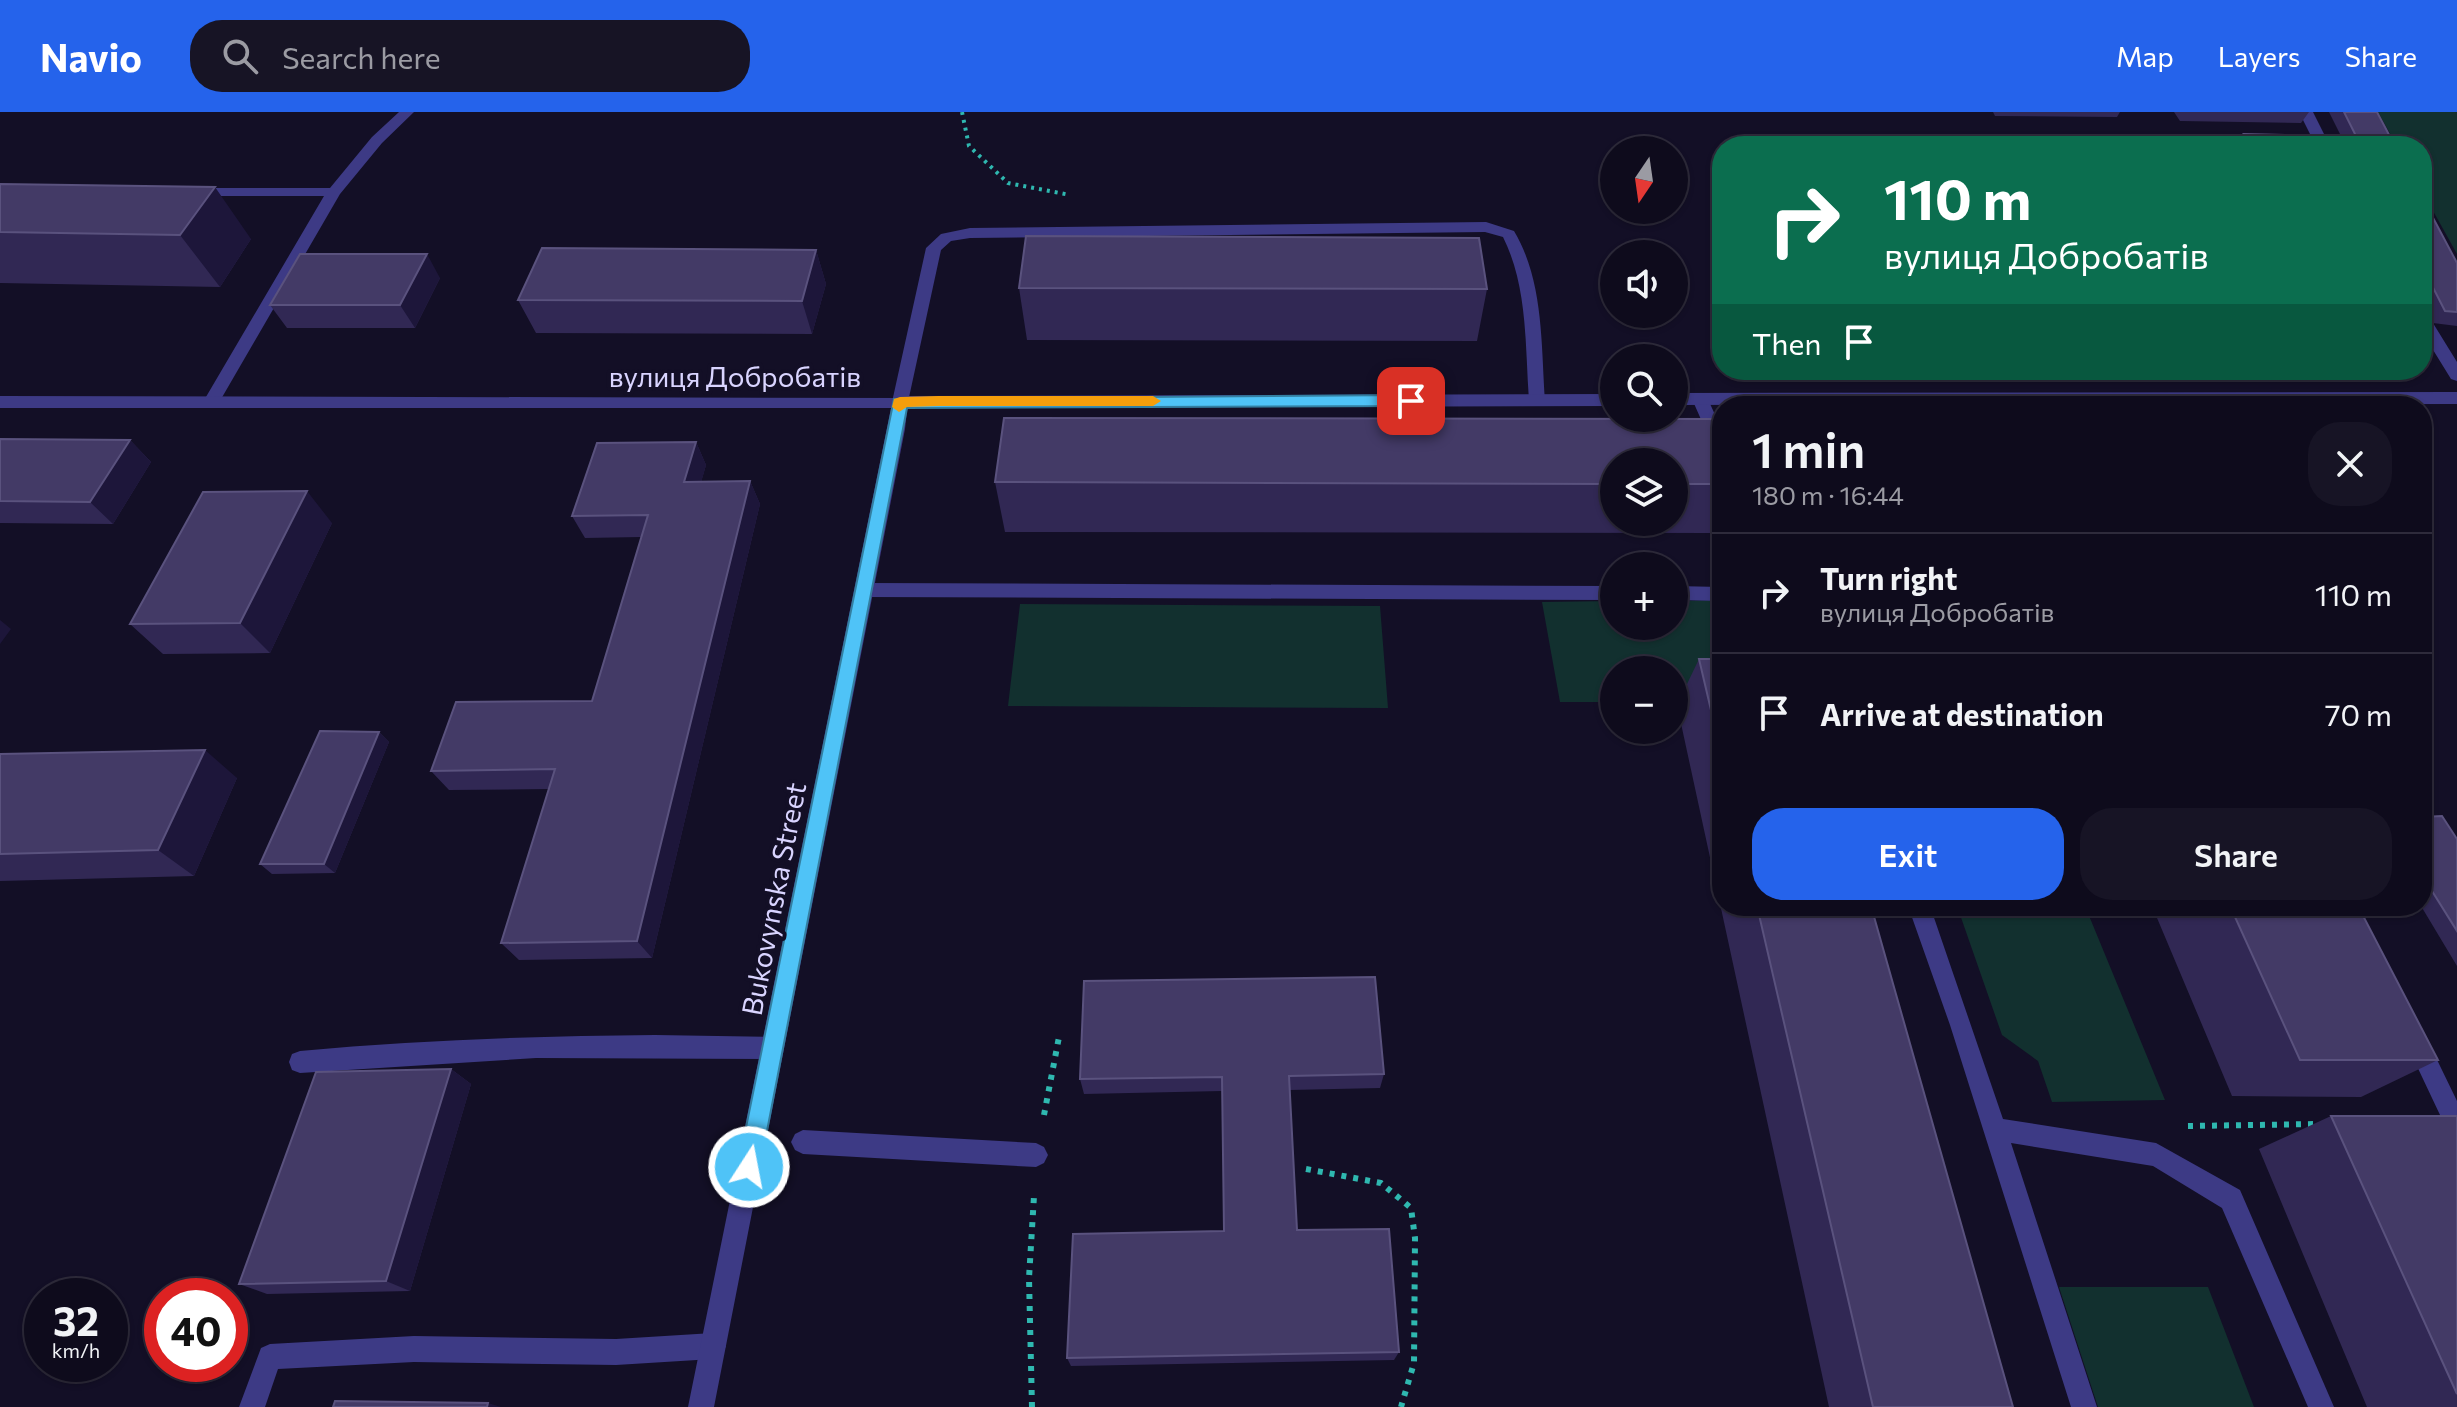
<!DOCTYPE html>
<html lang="en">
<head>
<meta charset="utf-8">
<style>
	body { margin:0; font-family:Commissioner,sans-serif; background:#171425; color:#f1f3f6; height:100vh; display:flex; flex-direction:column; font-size:30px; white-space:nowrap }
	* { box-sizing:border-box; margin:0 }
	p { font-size:26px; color:#9b9ba3 }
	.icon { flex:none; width:44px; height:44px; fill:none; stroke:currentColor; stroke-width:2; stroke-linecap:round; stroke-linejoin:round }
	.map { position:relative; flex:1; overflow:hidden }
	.sheet { position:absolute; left:1712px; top:284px; width:720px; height:520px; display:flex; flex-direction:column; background:#0e0b1c; border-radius:32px; box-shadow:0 2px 6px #0004,0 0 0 2px #2e2b3b }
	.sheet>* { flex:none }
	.banner { position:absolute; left:1712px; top:24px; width:720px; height:244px; border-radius:32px; box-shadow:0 2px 6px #0004,0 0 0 2px #2e2b3b; background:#0b6e4f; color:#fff; overflow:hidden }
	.needle { width:52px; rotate:193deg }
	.fabs { position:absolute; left:1600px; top:24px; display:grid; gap:16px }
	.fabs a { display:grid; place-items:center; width:88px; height:88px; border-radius:50%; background:#0e0b1c; box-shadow:0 2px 6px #0004,0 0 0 2px #2e2b3b; font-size:40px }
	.speed { position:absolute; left:24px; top:1166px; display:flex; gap:16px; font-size:40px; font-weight:700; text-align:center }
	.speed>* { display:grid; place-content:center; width:104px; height:104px; border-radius:50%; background:#0e0b1c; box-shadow:0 2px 6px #0004,0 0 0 2px #2e2b3b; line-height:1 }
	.speed small { font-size:20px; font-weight:400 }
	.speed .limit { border:12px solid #d22; background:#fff; color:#111 }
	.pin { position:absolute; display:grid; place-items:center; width:68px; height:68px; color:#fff; margin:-34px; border-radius:16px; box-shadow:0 4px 12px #0006 }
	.me { position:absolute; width:88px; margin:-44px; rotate:11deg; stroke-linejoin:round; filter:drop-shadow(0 0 6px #0008) }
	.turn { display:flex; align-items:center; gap:28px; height:168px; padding:0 40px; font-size:36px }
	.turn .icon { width:104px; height:104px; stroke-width:2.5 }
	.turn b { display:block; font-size:56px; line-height:68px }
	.then { display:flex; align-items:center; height:76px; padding:0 40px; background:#0003; gap:16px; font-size:30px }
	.round { display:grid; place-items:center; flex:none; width:84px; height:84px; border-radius:32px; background:#171425 }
	.headline { display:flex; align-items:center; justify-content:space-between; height:136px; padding:0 40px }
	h1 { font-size:48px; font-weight:600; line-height:60px }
	.action { display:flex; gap:16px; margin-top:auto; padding:16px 40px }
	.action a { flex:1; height:92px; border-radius:32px; background:#2563eb; color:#fff; font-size:32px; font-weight:600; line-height:92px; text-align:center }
	.action a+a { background:#171425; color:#f1f3f6 }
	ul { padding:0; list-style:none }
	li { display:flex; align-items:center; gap:24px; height:120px; padding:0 40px; border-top:2px solid #2e2b3b }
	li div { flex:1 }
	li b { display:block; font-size:30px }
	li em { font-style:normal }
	header { display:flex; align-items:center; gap:48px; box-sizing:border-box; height:112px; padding:0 40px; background:#2563eb; color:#fff }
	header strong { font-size:38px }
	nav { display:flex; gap:44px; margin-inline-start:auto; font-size:28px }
	.search { width:560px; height:72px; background:#171425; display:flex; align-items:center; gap:20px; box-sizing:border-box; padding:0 28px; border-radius:32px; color:#9b9ba3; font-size:30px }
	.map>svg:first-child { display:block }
	.green { fill:#12302f }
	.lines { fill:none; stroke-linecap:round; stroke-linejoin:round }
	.path-far1 { stroke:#2fb8b0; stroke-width:4; stroke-dasharray:3 5; stroke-linecap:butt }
	.path { stroke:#2fb8b0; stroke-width:6; stroke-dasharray:5 7; stroke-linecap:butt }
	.service { fill:#3d3a85; fill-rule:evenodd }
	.minor { fill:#3d3a85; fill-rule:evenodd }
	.tertiary { fill:#3d3a85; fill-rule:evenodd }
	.wall { fill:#312854; fill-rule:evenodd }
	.shaded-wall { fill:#1d163a }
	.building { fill:#433a66; stroke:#5a527e; stroke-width:2 }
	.route { fill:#4fc3f7; stroke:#337fa1; stroke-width:2 }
	.slow { fill:#f59e0b }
	.labels { text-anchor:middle; stroke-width:8; stroke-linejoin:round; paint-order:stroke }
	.street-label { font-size:28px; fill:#d9d4ff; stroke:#130f26 }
</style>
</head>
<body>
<header>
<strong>Navio</strong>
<div class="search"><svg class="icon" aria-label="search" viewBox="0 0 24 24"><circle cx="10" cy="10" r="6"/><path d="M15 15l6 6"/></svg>Search here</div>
<nav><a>Map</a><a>Layers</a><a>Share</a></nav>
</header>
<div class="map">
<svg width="2457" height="1295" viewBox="0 0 2457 1295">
	<rect width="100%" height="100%" fill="#130f26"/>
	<path class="green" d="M2378,0H2457V142L2422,79V34H2397Z
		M1722,488V589H1674V558H1614V590H1560L1542,490L1614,489V514H1674V489Z
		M1020,492L1380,494L1388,596L1008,594Z
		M1957,794H2085L2165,988L2052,990L2038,949L2002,923Z
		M2059,1175H2208L2254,1295H2098Z"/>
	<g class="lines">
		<path class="path-far1" d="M962,0L969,34L1008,71L1070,83"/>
		<path class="path" d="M1044,1003L1059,925
			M2188,1014L2318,1012
			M1306,1057L1381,1071L1411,1096L1415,1126L1414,1251L1401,1295
			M1032,1295L1029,1166L1034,1084"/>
		<path class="service" d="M399,0H414L382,31L340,82L217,294H205L203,290L324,84H192L185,80L192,76H330L372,25Z
			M1486,110L1514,119C1544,169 1541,233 1545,289L1543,293H1531L1529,289C1525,234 1528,175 1503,125L1485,120L970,126L951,129L941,138L908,290L900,296L892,290L926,136L941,122L970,116Z
			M1700,281L1706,283L1722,318V343L1714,337L1692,287Z
			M865,471L1614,474V488L865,485L856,478Z
			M1674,474L1722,475V489L1674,488Z
			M1908,794H1930L2003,1007L2156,1031L2240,1078L2334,1295H2308L2222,1096L2153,1054L2011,1031L2097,1295H2071L1950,913Z
			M2417,920L2425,923L2457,989V1026L2449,1022L2406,931L2409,923Z
			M655,923L773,925L781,928L784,936L781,944L773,947L536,946L300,961L292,958L289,950L292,942L300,939C418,928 536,924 655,923Z
			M803,1018L1036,1031L1044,1035L1048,1043L1044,1051L1036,1055L803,1042L795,1038L791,1030L795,1022Z
			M713,1221L722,1225L726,1234L722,1243L713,1247L616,1253L414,1250L278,1257L265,1295H239L261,1236L270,1232L414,1224L616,1227Z"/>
		<path class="minor" d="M2299,0H2313L2330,34H2316Z
			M2422,202L2428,203L2457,250V269L2451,267L2422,220Z
			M2457,280V292L1674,293V281Z
			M1614,282V294L900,296L892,290L900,284Z"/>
		<path class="tertiary" d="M0,284L906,286L908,290L905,317L714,1295H688L891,296H0Z"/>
	</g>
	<path class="wall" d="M1993,0H2120L2117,5L1995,4Z
		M2174,0H2309L2301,11L2180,9Z
		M2329,0H2377L2395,34H2346Z
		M2244,22L2292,34H2236Z
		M0,72L251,127L220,175L0,171Z
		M2422,85L2457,151V214L2433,211L2422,188Z
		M816,138L826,172L812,222L536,221L518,188Z
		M440,166L415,216H287L270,193Z
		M1019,176L1487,177L1477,229L1027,228Z
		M1004,306L1722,307V372H1712H1722V421L1005,420L995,370ZM1614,350H1674V410H1614Z
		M0,327L130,328L151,350L113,412L0,411Z
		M696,330L706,353L701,370L750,369L760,392L652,846L519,848L501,831L549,677L449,678L431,659L592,589L641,425L585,426L572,404Z
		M332,411L270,541L163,542L130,512Z
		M1699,547H1722V794H1871L2013,1295H1829L1677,593Z
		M379,620L389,630L335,761L272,762L260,752Z
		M0,642L237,666L194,764L0,769Z
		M2422,705L2457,727V854L2421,794H2422Z
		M2152,794H2358L2438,948L2361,985L2232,984Z
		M451,957L471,972L410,1179L267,1182L239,1172Z
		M1384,962L1380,976L1290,978L1297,1118L1399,1240L1394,1248L1071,1254L1067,1246L1224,1119L1222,979L1084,982L1080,967Z
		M2331,1004H2457V1295H2367L2259,1037Z"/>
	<path class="shaded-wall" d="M215,75L251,127L220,175L180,123Z
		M816,138L826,172L812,222L802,189Z
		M427,142L440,166L415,216L400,193Z
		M130,328L151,350L113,412L90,390Z
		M696,330L706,353L695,392L684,370Z
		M750,369L760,392L652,846L637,829Z
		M307,379L332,411L270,541L240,511Z
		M0,508L11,517L0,532Z
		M379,620L389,630L335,761L324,752Z
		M205,638L237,666L194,764L158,738Z
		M451,957L471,972L410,1179L386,1169Z
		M488,1291L501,1295H487Z"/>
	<path class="building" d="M2344,0H2377L2395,34H2361Z
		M2244,22L2285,23L2292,34H2252Z
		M0,72L215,75L180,123L0,120Z
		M2422,85L2457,151V200L2445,199L2422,154Z
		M1026,124L1479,126L1487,177L1019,176Z
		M542,136L816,138L802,189L518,188Z
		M300,142H427L400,193H270Z
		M1004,306L1722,307V372H1674V350H1614V372L995,370Z
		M0,327L130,328L90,390L0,389Z
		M696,330L684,370L750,369L637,829L501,831L555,657L431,659L456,590L592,589L648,403L572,404L597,331Z
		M307,379L240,511L130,512L203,380Z
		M1699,547H1722V645Z
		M320,619L379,620L324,752H260Z
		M205,638L158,738L0,742V642Z
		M2442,704L2457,727V819L2422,763V705Z
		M1757,794H1871L2013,1295H1873Z
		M2230,794H2358L2438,948H2300Z
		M1375,865L1384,962L1289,964L1297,1118L1389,1117L1399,1240L1067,1246L1073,1122L1224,1119L1222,965L1080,967L1084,869Z
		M451,957L386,1169L239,1172L316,960Z
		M2331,1004H2457V1282Z
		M335,1289L488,1291L487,1295H333Z"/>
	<path class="route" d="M1411,283L1418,289L1411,294L907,296L760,1055L757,1063L749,1066L741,1063L738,1055L894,287Z"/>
	<path class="slow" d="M938,284H1153L1161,289L1153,294H938L907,295L899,300L892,295L894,287L900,285Z"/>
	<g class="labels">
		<g class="street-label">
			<text x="735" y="275">вулиця Добробатів</text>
			<text transform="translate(774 787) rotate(-79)" y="10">Bukovynska Street</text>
		</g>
	</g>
</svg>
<div class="fabs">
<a><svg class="needle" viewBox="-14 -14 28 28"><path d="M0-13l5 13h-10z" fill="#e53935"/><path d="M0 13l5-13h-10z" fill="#9b9ba3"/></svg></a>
<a><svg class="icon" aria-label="sound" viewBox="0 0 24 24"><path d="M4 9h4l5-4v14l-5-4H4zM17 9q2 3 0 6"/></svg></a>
<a><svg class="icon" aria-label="search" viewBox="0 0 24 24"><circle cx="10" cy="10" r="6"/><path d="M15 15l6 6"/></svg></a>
<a><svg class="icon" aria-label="layers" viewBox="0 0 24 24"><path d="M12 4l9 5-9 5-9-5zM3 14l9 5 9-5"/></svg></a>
<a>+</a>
<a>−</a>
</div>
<div class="speed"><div>32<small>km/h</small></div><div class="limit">40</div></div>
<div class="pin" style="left:1411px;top:289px;background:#d93025"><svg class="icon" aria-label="arrive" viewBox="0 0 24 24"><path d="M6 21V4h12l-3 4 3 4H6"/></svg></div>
<svg class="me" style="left:749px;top:1055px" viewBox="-20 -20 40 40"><circle r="17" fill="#4fc3f7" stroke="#fff" stroke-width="3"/><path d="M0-11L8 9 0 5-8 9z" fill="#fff"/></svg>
<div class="banner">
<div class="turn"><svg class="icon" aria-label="right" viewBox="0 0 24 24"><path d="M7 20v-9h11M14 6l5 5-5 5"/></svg><div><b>110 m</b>вулиця Добробатів</div></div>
<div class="then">Then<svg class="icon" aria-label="arrive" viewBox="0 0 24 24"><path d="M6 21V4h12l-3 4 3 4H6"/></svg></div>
</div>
<section class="sheet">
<div class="headline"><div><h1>1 min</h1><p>180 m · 16:44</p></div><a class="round"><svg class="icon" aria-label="close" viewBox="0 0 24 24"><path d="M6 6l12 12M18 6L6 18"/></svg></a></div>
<ul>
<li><svg class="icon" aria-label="right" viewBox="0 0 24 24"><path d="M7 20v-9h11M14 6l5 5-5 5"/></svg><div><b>Turn right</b><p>вулиця Добробатів</p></div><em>110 m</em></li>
<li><svg class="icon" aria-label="arrive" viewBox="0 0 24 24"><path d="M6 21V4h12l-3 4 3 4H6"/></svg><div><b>Arrive at destination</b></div><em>70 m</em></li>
</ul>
<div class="action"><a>Exit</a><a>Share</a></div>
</section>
</div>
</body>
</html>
